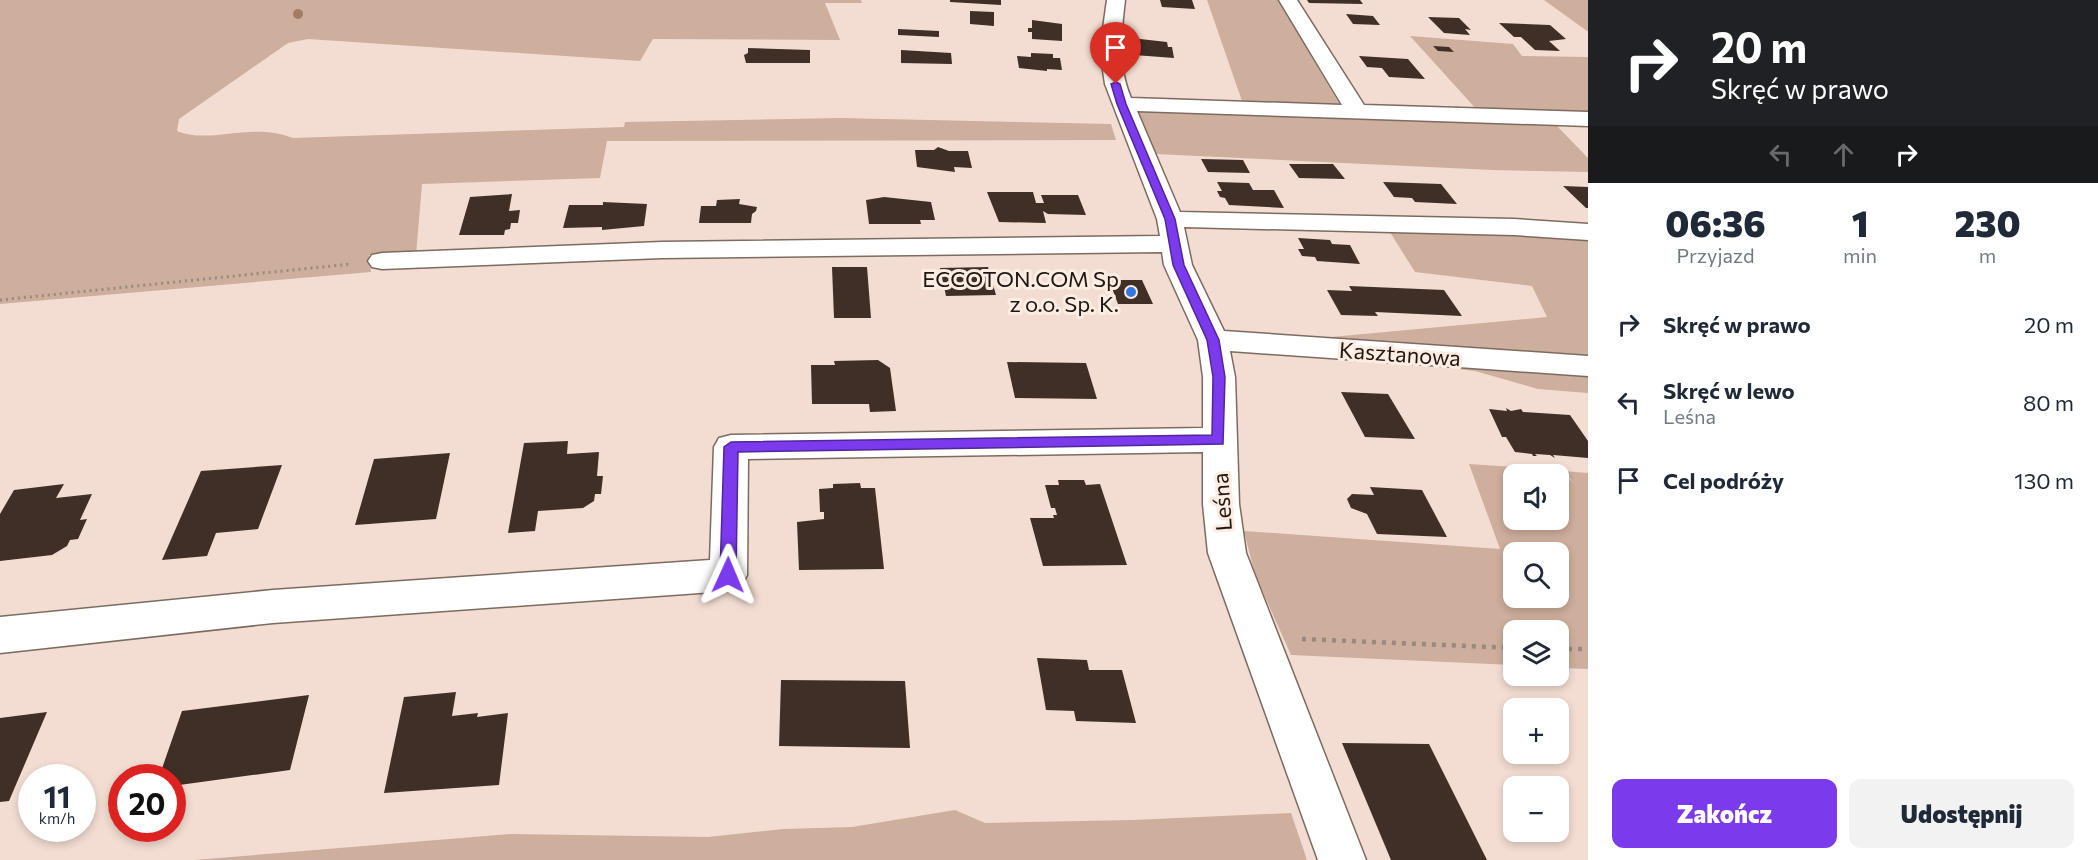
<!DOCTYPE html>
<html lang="pl">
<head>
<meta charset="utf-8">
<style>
	body { margin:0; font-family:Commissioner,sans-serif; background:#f2f2f3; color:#1f2937; height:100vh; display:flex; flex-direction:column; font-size:22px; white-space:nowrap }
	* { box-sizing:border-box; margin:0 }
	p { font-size:20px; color:#747a83 }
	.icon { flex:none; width:33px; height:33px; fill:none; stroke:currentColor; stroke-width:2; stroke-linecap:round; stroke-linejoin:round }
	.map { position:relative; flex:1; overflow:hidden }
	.side { display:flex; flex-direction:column; background:#fff; width:510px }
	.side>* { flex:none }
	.hud { background:#202124; color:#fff; overflow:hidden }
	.tools { position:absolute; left:1503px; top:464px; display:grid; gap:12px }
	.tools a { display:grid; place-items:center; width:66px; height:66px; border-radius:12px; background:#fff; box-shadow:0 3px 9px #0003; font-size:30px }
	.speed { position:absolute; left:18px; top:764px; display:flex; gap:12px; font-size:30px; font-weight:700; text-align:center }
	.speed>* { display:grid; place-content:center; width:78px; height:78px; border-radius:50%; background:#fff; box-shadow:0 3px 9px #0003; line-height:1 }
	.speed small { font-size:15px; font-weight:400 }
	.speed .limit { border:9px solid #d22; background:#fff; color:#111 }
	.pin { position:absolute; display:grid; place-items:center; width:51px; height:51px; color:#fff; margin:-62px -26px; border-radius:50% 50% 50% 0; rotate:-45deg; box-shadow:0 0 6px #0007 }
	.pin .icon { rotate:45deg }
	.me { position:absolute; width:66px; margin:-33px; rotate:1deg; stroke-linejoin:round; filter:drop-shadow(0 0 4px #0008) }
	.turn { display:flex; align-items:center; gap:21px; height:126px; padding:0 24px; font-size:27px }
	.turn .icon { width:78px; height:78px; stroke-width:2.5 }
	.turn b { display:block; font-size:42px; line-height:51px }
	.lanes { display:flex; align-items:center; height:57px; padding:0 24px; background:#0003; justify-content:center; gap:30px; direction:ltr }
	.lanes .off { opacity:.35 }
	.eta { display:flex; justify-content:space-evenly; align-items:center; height:102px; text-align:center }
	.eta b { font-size:36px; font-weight:800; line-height:42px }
	.primary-button { display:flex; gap:12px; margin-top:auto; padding:12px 24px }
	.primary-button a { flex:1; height:69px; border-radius:12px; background:#7c3aed; color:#fff; font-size:24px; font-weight:800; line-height:69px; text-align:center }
	.primary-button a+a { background:#f2f2f3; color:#1f2937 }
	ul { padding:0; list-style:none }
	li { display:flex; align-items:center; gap:18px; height:78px; padding:0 24px }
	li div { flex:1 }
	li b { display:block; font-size:22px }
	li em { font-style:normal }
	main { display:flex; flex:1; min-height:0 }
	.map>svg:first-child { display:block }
	.green { fill:#ceae9c; fill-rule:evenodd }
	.building { fill:#402f26 }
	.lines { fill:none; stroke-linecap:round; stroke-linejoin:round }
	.minor-casing { stroke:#7d6b60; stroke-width:3 }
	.path-far1 { stroke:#998981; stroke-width:3; stroke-dasharray:2 4; stroke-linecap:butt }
	.path { stroke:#998981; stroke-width:4.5; stroke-dasharray:4 6; stroke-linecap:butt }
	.minor { fill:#fff; fill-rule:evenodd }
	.tree { fill:#a27d66 }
	.route { fill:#7c3aed; stroke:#51269a; stroke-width:1.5 }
	.poi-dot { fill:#3475e3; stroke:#fdece2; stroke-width:2 }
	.labels { text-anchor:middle; stroke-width:6; stroke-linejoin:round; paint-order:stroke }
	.poi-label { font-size:22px; fill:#1e1713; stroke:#fdece2; text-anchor:end }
	.street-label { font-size:22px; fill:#1e1713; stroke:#fdece2 }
</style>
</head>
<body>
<main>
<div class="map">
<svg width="1588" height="860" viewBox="0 0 1588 860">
	<rect width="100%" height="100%" fill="#f3ddd2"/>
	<path class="green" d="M0,0H861L862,3H825L840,40L653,39L640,61L308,39L288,43L179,119L177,131C210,145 251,121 293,138L624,127L625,122L840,118L1111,124L1116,140L607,141L600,178L422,184L416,255H369L371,272L0,304Z
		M1207,0H1278L1341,107L1243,104Z
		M1544,0H1588V31H1587Z
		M1410,36L1513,44L1522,56L1588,57V113L1478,111Z
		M1137,110L1555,124L1588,158V172L1492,170L1155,154Z
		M1388,229L1588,236V393L1538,389L1475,371L1356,357L1299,340L1547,317L1532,286L1415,272Z
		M1469,464L1560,470L1576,485L1563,471L1588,473V669L1559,668L1558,630H1514L1513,665L1291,655L1255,575L1244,531L1500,549ZM1514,474H1558V519H1514ZM1514,552H1558V597H1514Z
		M955,810L985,823L1133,820L1291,813L1307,860H194L511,834L708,837L783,829L852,827Z"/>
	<path class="building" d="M950,0H1001V5L950,2Z
		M1160,0H1192L1195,9L1162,7Z
		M1307,0H1360L1363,4L1309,3Z
		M970,11L994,12V26L970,24Z
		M1346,14L1373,16L1380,25L1353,24Z
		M1428,17L1459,18L1471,30L1465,29L1470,35L1444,33Z
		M1032,20L1062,24V41L1032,39V32H1028V28H1032Z
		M1499,23L1550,25L1566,39L1549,41L1560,51L1535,50L1521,37H1514Z
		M898,29L939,31V37L898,35Z
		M1131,38L1167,42L1168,47H1172L1174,58L1134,55Z
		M1433,46L1449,47L1454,52L1438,51Z
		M748,48L810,50V63H746L744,55L748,53Z
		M901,50L951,53L952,64L901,63Z
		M1031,53L1053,54V58H1060L1062,70L1047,69V71L1019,68L1017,56L1031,57Z
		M1359,56L1408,59L1425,79L1389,77L1382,68L1367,67Z
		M938,147L949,151H968L972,168L954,167L955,172L917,167L915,150H934Z
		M1201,159L1243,160L1250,173L1208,172Z
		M1289,164H1333L1345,179L1299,178Z
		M1217,182L1249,183L1253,190H1274L1284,208L1229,205L1225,198L1220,197L1217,191H1222Z
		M1383,182L1441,184L1457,204L1415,202L1412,198L1394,197Z
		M1563,186L1588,187V208H1586Z
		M987,192H1033L1036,203H1044L1041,195H1078L1086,215L1048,214L1043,211L1046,223L999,222Z
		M512,194L509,211L520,210L518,223H511L510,229L505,230L504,235H459L470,197Z
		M884,197L931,202L935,220H920L921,224H869L866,200Z
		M740,199L739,204L757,207L756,211L752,214L751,223H699L701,206H716L717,200Z
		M603,202L647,204L644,226L602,230V227L563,228L569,205H603Z
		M1298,238L1330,240L1332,244L1350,245L1360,264L1317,261L1315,257L1302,256L1298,249H1304Z
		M832,267H867L871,318H834Z
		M988,267L996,295L946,296L940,268Z
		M1109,280H1142L1153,304H1118Z
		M1349,286L1444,290L1462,316L1375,312L1378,316L1341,315L1327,290L1352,291Z
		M878,360L890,368L896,411L870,412L869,404H812L811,365H835L834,361Z
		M1007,362L1086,363L1097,399L1015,398Z
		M1341,392L1388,394L1415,439L1365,437Z
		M1506,408L1511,411L1521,409L1523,412L1570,415L1588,441V458L1553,455L1555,458L1550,455L1535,454L1537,456H1533L1532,454L1515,452L1506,437H1502L1489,409L1507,411Z
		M568,441L567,454L599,452L597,476H603L601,494H595L594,501L583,508L538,511L535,531L508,533L524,443Z
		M450,453L436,519L355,525L374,459Z
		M282,465L258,529L216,533L207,556L162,560L201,471Z
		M1058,480H1084L1086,485L1100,484L1127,565L1043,566L1030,518H1054L1053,515H1057L1055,508H1051L1045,485H1059Z
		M860,483L861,488H875L884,569L799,570L797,522L824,519V512H820L819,489L833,488V484Z
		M64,484L56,498L92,494L80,520L87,519L78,539L70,540L67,546L52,555L0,561V514L14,490Z
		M1370,487L1422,490L1447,537L1377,534L1367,514L1351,508L1347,499L1352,494L1374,495Z
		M1037,658L1087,660L1089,670H1122L1136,723L1076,721L1074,711L1046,710Z
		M781,680L905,681L910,748L779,746Z
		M456,692L452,716L478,713L477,717L508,713L499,785L384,793L404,697Z
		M309,695L290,770L172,786V777H159L182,711Z
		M47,712L9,801L0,802V718Z
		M1342,743L1429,744L1487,860H1391Z"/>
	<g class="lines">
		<defs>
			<path id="minor" d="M1107,0H1125C1121,34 1117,65 1131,98L1342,105L1279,0H1297L1364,105L1588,112V126L1137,111L1180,212L1514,219L1588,224V240L1514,235L1184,227L1192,265L1224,331L1588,356V376L1230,351L1235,377L1239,504L1246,553L1366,860H1318L1208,553L1203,504V452L748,459L747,575L741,586L728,591L273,623L0,653V617L273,590L710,560L714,447L719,438L731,435L1203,428V377L1198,340L1164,265L1162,252L662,258L382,269L372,267L368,261L372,255L382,253L662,242L1160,236L1157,219L1105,84L1100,50Z"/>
		</defs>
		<use href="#minor" class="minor-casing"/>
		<path class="path-far1" d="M0,300L351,264"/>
		<path class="path" d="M1302,639L1514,648
			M1558,649H1588"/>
		<use href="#minor" class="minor"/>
	</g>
	<circle class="tree" cx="298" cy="14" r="5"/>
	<path class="route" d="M1116,82L1120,84L1126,104L1175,219L1184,265L1219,340L1225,377L1223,444L738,452L736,575L734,579H722L720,575L724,447L731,442L1212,435L1213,377L1207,340L1173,265L1165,219L1117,104L1111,84Z"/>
	<circle class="poi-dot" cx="1131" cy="292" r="6"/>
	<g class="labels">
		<g class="poi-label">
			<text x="1119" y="287">ECCOTON.COM Sp<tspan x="1119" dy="25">z o.o. Sp. K.</tspan></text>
		</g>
		<g class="street-label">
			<text transform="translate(1400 354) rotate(4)" y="8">Kasztanowa</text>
			<text transform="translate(1222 502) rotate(-94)" y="8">Leśna</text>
		</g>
	</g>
</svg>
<div class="tools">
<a><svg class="icon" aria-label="sound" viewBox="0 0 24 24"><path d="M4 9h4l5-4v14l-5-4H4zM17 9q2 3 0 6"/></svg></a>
<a><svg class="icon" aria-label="search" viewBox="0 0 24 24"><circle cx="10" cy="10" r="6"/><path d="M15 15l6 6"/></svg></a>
<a><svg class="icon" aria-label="layers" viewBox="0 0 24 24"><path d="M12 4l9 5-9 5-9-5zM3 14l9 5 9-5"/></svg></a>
<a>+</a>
<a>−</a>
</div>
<div class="speed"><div>11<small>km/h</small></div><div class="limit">20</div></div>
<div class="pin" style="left:1116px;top:84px;background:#d93025"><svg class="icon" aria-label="arrive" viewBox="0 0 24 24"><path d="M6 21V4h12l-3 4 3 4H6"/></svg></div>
<svg class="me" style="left:728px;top:575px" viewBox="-20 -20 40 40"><path d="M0-17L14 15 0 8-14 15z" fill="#7c3aed" stroke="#fff" stroke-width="4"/></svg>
</div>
<section class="side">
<div class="hud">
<div class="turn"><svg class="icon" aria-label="right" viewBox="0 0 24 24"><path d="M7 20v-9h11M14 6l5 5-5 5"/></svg><div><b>20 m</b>Skręć w prawo</div></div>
<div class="lanes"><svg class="icon off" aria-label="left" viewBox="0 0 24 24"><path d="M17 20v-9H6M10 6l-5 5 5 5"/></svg><svg class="icon off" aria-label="ahead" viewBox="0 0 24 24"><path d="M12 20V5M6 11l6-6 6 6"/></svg><svg class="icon" aria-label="right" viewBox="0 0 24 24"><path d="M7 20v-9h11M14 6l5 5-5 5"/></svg></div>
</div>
<div class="eta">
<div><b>06:36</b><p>Przyjazd</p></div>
<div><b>1</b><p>min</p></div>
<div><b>230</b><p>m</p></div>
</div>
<ul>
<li><svg class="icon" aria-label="right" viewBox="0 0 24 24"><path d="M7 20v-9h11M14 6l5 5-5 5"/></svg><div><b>Skręć w prawo</b></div><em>20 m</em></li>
<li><svg class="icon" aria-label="left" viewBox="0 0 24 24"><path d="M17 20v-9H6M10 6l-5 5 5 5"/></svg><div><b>Skręć w lewo</b><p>Leśna</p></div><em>80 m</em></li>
<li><svg class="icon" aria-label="arrive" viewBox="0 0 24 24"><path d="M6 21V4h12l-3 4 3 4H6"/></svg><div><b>Cel podróży</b></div><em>130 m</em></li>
</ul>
<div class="primary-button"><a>Zakończ</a><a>Udostępnij</a></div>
</section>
</main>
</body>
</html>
